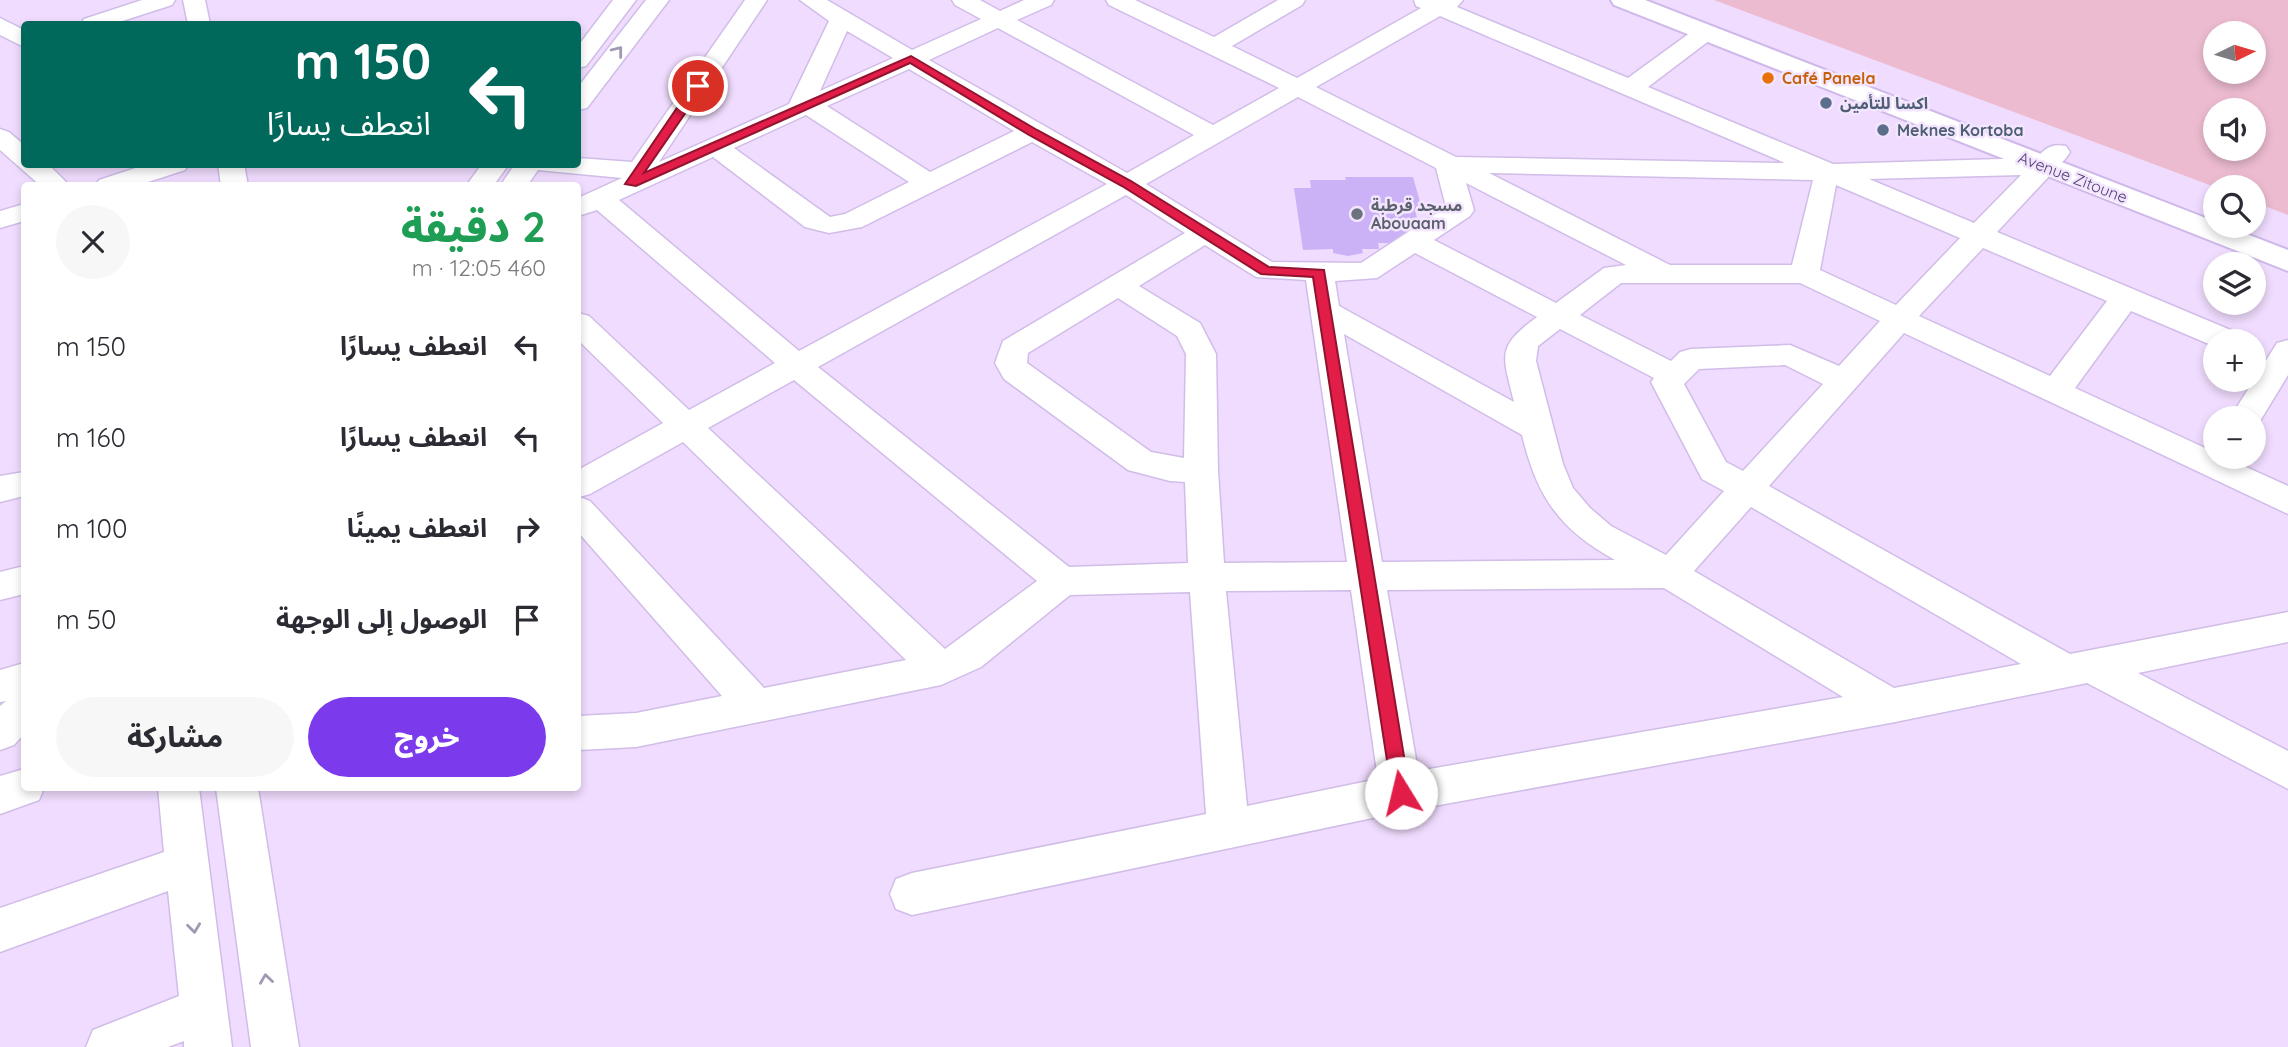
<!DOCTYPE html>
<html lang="ar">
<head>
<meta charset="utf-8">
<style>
	body { margin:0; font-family:Quicksand,"Noto Sans Arabic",sans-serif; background:#f7f7f7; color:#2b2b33; direction:rtl; height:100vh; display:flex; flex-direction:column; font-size:26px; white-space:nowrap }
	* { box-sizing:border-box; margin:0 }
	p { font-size:23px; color:#7c7c81 }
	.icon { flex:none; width:38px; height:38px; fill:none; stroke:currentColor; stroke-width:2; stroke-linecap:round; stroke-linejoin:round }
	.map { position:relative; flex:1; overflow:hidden; direction:ltr }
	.panel { position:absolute; left:21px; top:182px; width:560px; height:609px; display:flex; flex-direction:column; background:#fff; border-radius:7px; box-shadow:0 4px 10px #0003; direction:rtl }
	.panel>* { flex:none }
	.hud { position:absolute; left:21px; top:21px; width:560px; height:147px; border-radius:7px; box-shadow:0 4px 10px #0003; direction:rtl; background:#00695c; color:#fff; overflow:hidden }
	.needle { width:46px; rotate:85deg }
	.tools { position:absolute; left:2203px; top:21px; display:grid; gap:14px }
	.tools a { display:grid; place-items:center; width:63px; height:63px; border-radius:50%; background:#fff; box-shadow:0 4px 10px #0003; font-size:35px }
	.pin { position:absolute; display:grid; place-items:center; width:60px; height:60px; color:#fff; margin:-30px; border:4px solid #fff; border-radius:50%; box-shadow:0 2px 7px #0007 }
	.me { position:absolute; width:77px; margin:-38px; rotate:351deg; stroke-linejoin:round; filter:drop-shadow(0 0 5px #0008) }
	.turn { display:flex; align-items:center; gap:24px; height:147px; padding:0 35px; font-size:32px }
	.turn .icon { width:91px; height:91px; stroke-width:2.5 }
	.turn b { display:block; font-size:49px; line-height:60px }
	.round { display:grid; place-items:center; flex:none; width:74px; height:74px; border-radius:37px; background:#f7f7f7 }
	.head { display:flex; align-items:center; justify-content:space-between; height:119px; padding:0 35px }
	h1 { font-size:42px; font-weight:800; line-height:52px; color:#1e9e55 }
	.action { display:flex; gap:14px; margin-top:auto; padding:14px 35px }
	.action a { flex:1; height:80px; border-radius:42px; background:#7c3aed; color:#fff; font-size:28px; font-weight:800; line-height:80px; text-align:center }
	.action a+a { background:#f7f7f7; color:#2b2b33 }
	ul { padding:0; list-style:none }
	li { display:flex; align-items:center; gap:21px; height:91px; padding:0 35px }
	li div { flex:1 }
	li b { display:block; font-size:26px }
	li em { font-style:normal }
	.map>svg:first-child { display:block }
	.green { fill:#ecbbd0; fill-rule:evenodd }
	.building { fill:#cbb2f6 }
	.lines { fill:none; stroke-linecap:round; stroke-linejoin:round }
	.street-casing { stroke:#d0bde8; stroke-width:3 }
	.secondary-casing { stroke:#ceb8ea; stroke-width:4 }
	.street { fill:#fff; fill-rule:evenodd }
	.secondary { fill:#fff; fill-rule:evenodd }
	.oneway { stroke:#a198b3 }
	.route { fill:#e11d48; stroke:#92132f; stroke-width:2 }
	.food-dot { fill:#e8710a; stroke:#f4e5ff; stroke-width:2.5 }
	.service-dot { fill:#5c6f8a; stroke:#f4e5ff; stroke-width:2.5 }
	.worship-dot { fill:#6b7280; stroke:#f4e5ff; stroke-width:2.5 }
	.labels { text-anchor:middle; stroke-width:5; stroke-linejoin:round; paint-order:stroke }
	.far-food-label { font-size:16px; font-weight:bold; fill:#c56008; stroke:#f4e5ff; text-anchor:start }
	.far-service-label { font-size:16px; font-weight:bold; fill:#4e5e75; stroke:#f4e5ff; text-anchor:start }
	.far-street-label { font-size:16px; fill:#544475; stroke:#f4e5ff }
	.far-worship-label { font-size:16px; font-weight:bold; fill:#5b616d; stroke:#f4e5ff; text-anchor:start }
</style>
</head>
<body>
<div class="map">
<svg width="2288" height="1047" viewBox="0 0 2288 1047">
	<rect width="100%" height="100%" fill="#f0dcfe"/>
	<path class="green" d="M1714,0H2288V215L2254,202V187H2215ZM2216,33H2254V72H2216ZM2216,110H2254V149H2216Z"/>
	<path class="building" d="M1345,177H1413L1422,209H1415L1417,219H1407L1410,227L1395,243H1378L1379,249H1362L1363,253L1348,256L1333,253V249L1303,250L1294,188H1311L1310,180H1346Z"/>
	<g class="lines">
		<defs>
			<path id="street" d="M142,0H175L172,5L113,24H81L84,19Z
				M183,0H205L210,24H188Z
				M613,0H636L586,66L578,68V46Z
				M646,0H669L587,108L578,110V87Z
				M745,0H767L659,162L789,104L829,21L800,0H827L912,50L981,19L955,5L952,0H980L1000,11L1024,0H1054L1051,5L1017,20L1213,125L1279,88L1109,5L1106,0H1135L1214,37L1278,0H1305L1302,5L1232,46L1297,78L1421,8L1416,6L1414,0H1463L1457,7L1628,78L1698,27H1714L1718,32L1714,37L1648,87L1833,164L2036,158C2046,148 2051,143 2066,146L2070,152L2066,158L1997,232L2240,334L2244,341H2216V347L2131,311L2075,388L2216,453V457H2224L2288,486V514L1904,333L1769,486L2070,654L2288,612V642L2138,673L2288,751V789L2087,683L1890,723L1401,812L912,915L896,909L890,894L896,879L912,873L1206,814L1190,592L1070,595L981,667L941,685L636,747L578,750V716L636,713L722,696L578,532V470L663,423L578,340V313L589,316L689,410L775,363L597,210L578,216V198L622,178L538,170L527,186H500L515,164H578V158L632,162ZM1440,16L1785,163L1456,157L1316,87ZM998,28L1194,135L1127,173L929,60ZM847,31L893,58L820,91ZM909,69L1014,131L930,172L827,106ZM1298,97L1436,168L1446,207L1361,263L1272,262L1146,184ZM806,115L909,182L845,214L830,217L734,148ZM1032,142L1107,184L799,351L619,200L713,157L805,227L829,233L862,227ZM1489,173L1813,180L1792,265H1670ZM2021,175L1974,223L1869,179ZM1466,183L1626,265L1604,268L1556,303L1434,240L1470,216L1474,210ZM1836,185L1960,238L1896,305L1820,270ZM1126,195L1185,233L1003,341L995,363L1004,379L1128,470L1170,481L1185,482L1188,563L1069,567L818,367ZM1205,245L1256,277L1306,280L1347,562L1224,563L1218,471L1216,354L1200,323L1139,286ZM1983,248L2107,301L2050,376L1919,316ZM1415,253L1537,317C1495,348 1503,355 1514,402L1339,306L1335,281L1377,278ZM1621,283H1800L1880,321L1839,366L1790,345L1691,349L1680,352L1671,361L1580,315ZM1118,298L1177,336L1186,354L1184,458L1151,452L1027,363L1028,353ZM1560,329L1654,378L1651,382L1702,479L1724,491L1666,555L1611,526L1590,508L1573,488L1563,464L1536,361L1538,346ZM1344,334L1522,435C1537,497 1559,529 1615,560L1382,562ZM1785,365L1823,384L1743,471L1726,462L1684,384L1699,369ZM794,380L1037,581L945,649L708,428ZM683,442L906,660L764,688L590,501L579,497L590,494ZM1751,507L2021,664L1894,688L1694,571ZM1664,588L1843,697L1418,771L1387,590ZM1351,590L1378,779L1247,806L1226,591Z
				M0,18L24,30V47L0,35Z
				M0,129L9,132L24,145V164H48L70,186H41L0,150Z
				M148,164H189L185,170L136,186H95L99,180Z
				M218,164H244L248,186H221Z
				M482,164H509L493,186H466Z
				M24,204V221L0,228V211Z
				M2288,340V375L2257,426L2254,427V418H2230L2277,343Z
				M24,472V496L0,502V476Z
				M24,566V594L0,600V572Z
				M24,663V734L14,745L0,750V706L6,701L0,702V670Z
				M24,769V788H44L39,800L0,814V776Z
				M158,788H199L232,1047H184V1041L168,1047H86L93,1030L179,996L168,891L0,952V908L164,852Z
				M216,788H258L299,1047H251Z"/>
			<path id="secondary" d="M1611,0H1645L2216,222V226H2226L2288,250V271L1614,5Z"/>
		</defs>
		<use href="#street" class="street-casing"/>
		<use href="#secondary" class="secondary-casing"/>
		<use href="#street" class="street"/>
		<use href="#secondary" class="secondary"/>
	</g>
	<defs><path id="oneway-chevron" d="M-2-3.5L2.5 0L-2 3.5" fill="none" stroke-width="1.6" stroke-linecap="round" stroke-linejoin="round" transform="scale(1.75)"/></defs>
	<g class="oneway">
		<use href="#oneway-chevron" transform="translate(618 51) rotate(-52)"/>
		<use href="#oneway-chevron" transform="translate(194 928) rotate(83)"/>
		<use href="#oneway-chevron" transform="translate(266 979) rotate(-98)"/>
	</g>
	<path class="route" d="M911,56L1037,130L1131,181L1269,267L1324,270L1410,793L1408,799L1401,802L1394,799L1392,793L1313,277L1261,274L1122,186L1029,135L910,63L636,186L625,184L694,83L704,86L644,173Z"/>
	<circle class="food-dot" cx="1768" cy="78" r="7"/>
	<g class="service-dot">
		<circle cx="1826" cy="103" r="7"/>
		<circle cx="1883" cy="130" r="7"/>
	</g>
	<circle class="worship-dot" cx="1357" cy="214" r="7"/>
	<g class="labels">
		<g class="far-food-label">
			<text x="1782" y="84">Café Panela</text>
		</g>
		<g class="far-service-label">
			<text x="1840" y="109">اكسا للتأمين</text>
			<text x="1897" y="136">Meknes Kortoba</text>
		</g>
		<g class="far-street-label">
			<text transform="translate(2073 177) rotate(21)" y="6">Avenue Zitoune</text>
		</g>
		<g class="far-worship-label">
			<text x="1371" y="211">مسجد قرطبة<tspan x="1371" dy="18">Abouaam</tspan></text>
		</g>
	</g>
</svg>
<div class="tools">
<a><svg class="needle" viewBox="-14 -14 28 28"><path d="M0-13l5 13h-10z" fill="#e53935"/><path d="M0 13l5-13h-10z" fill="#7c7c81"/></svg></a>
<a><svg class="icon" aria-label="sound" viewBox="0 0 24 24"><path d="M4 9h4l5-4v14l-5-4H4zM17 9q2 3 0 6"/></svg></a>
<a><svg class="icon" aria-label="search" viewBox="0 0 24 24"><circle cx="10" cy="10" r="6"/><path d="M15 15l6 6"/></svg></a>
<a><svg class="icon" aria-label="layers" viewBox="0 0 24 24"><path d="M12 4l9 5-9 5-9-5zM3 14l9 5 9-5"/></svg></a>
<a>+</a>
<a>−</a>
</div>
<div class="pin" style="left:698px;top:86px;background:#d93025"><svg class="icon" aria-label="arrive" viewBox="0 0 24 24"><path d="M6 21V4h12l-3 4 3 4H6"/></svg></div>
<svg class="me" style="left:1401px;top:793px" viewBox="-20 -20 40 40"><circle r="19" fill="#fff"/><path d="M0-13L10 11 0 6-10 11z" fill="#e11d48"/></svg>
<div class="hud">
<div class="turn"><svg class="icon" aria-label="left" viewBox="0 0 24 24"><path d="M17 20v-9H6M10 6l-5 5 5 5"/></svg><div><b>150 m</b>انعطف يسارًا</div></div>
</div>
<section class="panel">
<div class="head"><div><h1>2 دقيقة</h1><p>460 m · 12:05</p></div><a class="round"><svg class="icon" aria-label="close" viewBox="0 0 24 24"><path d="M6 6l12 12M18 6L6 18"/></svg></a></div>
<ul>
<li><svg class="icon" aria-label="left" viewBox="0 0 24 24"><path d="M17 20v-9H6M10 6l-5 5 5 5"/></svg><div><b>انعطف يسارًا</b></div><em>150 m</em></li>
<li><svg class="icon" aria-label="left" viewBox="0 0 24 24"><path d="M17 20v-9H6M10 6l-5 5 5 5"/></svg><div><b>انعطف يسارًا</b></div><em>160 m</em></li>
<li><svg class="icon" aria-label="right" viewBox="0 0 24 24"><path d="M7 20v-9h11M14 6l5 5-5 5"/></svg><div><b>انعطف يمينًا</b></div><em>100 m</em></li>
<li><svg class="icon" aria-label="arrive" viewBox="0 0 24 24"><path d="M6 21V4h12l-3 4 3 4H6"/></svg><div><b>الوصول إلى الوجهة</b></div><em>50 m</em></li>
</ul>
<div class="action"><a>خروج</a><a>مشاركة</a></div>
</section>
</div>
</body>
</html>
